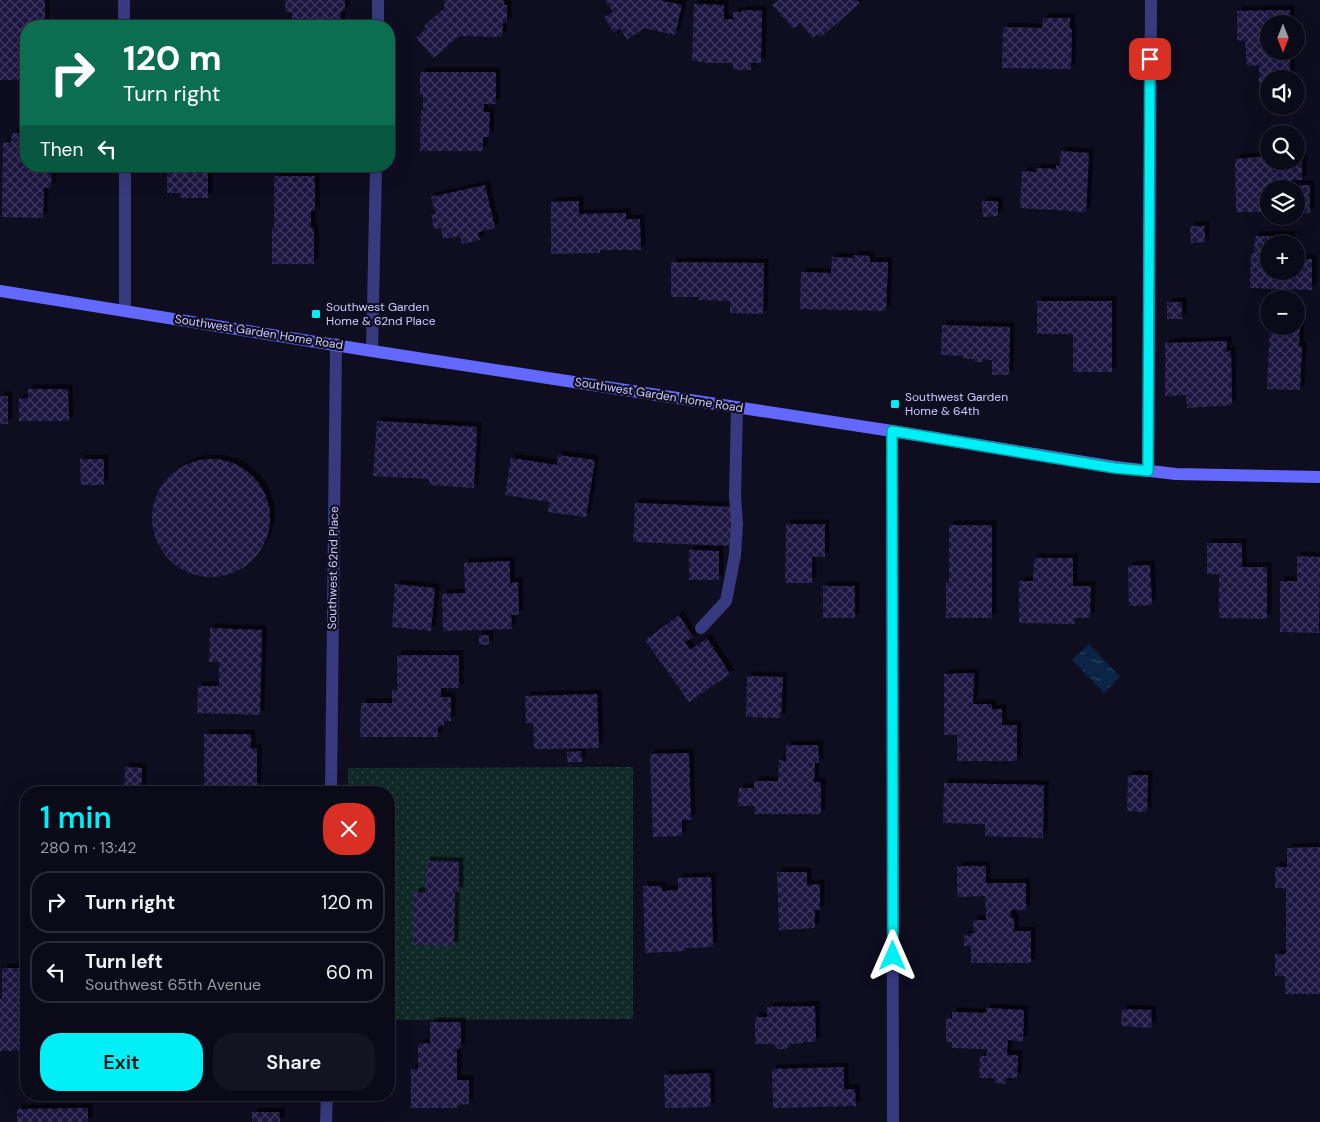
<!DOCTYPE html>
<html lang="en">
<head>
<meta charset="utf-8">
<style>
	body { margin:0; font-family:"DM Sans",sans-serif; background:#141321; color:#f1f3f6; height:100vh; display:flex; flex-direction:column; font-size:19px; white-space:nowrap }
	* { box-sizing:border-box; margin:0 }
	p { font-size:16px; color:#9a9aa2 }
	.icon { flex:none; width:28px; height:28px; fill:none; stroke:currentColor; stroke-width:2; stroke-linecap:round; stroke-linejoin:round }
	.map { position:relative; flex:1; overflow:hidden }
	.drawer { position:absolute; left:20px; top:786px; width:375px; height:315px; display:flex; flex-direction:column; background:#0b0a18; border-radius:20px; box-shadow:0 5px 20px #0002,0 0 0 1px #2b2b37 }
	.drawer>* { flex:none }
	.guide { position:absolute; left:20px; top:20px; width:375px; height:152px; border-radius:20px; box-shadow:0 5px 20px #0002,0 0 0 1px #2b2b37; background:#0b6e4f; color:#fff; overflow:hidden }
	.needle { width:32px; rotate:180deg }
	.tools { position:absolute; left:1260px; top:15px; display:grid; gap:10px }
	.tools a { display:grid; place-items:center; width:45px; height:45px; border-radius:50%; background:#0b0a18; box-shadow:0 5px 20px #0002,0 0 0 1px #2b2b37; font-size:25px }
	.pin { position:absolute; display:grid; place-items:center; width:42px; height:42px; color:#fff; margin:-21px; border-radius:10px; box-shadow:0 2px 8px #0006 }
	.me { position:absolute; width:55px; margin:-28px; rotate:0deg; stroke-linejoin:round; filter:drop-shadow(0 0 4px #0008) }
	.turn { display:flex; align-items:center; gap:18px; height:105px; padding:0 20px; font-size:22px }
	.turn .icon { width:65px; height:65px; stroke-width:2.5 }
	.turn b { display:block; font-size:35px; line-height:42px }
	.then { display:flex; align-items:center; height:48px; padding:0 20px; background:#0003; gap:10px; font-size:19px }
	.round { display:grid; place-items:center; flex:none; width:52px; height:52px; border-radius:20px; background:#141321 }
	.overview { display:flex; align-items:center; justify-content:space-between; height:85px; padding:0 20px }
	h1 { font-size:30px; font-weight:600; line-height:38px; color:#00eff6 }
	.cta { display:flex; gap:10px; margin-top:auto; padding:10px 20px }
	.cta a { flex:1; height:58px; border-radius:20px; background:#00eff6; color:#111; font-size:20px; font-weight:600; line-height:58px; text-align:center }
	.cta a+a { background:#141321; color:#f1f3f6 }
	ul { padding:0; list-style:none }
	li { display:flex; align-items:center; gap:15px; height:62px; margin:0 10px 8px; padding:0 10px; border:2px solid #2b2b37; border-radius:20px }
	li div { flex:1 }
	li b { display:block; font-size:19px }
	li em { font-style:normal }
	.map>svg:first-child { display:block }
	.garden { fill:url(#garden-dots) }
	.water { fill:url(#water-ripples) }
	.building { fill:url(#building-cross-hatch); filter:url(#shadow) }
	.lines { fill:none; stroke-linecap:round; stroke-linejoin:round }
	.lane { stroke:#373a7f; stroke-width:12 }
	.street { stroke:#373a7f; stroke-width:12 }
	.secondary { stroke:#6369ff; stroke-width:12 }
	.route-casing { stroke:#009ba0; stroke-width:12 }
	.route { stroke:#00eff6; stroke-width:9 }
	.poi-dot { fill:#00eff6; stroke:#0f0d20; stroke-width:2 }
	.labels { text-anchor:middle; stroke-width:4.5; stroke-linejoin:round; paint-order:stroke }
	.poi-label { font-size:12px; fill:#cecbff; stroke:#0f0d20; text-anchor:start }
	.street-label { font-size:12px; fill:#cecbff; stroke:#0f0d20 }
</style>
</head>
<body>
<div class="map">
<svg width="1320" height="1122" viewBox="0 0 1320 1122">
	<defs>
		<pattern id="garden-dots" width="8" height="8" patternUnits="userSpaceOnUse" patternTransform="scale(1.25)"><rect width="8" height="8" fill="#102a27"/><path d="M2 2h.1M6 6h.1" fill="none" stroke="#324847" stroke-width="1.8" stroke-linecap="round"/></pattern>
		<pattern id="water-ripples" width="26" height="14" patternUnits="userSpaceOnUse" patternTransform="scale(1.25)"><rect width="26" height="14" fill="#0c2545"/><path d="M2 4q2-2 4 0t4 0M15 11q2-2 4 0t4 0" fill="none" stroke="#2e4361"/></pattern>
		<pattern id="building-cross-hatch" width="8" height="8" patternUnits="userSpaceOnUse" patternTransform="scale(1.25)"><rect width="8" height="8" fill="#1e1941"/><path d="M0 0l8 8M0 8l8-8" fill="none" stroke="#3e395e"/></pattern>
		<filter id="shadow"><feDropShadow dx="4.5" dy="-4.5" stdDeviation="0" flood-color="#0009"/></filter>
	</defs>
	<rect width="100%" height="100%" fill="#0f0d20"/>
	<path class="garden" d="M633,767V1019L389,1020V792H348V768Z"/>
	<path class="water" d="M1089,644L1120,677L1104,693L1072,660Z"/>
	<path class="building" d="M0,0H45V26H26V80H0Z
		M285,0H345V11H341V26H298V20H292V12H285Z
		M445,0H504V5H507V23L503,22L502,37L459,36L434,58L416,38L426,28L424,26L444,8Z
		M605,0H659L682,5L675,35L644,28L627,40L620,28L614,33L604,17L613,12Z
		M778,0H857L860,3L820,38L817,34L813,38L800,23L794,29L772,5Z
		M694,4L724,5V19H733V12H741L742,10L762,11L761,63H751V70H733V63H704V62L692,61Z
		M1290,10V24H1269V51H1290V79H1269V91H1259V65L1247,66L1245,41L1237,40V11Z
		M1043,18H1070V29H1072L1071,69L1002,68L1003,27L1042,28Z
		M420,72H496V104H484V112H490L489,137H483V151H420L421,110H423V95H420Z
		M12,133H26V166H52L51,188H44L43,218L2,217L3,143L11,142Z
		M1061,151L1089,153L1086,212L1020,208L1022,171L1036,172V168L1056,169V165H1060Z
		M1269,156V161H1296V157H1302V180H1291V185H1310V213H1296V189H1269V212H1236L1235,159Z
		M167,166H208V198H180V193H167Z
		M274,176H315V211H311V228H314V264H272V228H274Z
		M485,185L495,228L478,232L480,240L462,244L460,236L443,239L441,228L434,229L431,214H436L431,197Z
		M579,201V214L626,213V219H640L641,250H600V253L551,254V202Z
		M982,201H998V216L983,217Z
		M1190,226H1205V242L1191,243Z
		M1255,236H1289V239H1291V244H1269V271H1296V259H1312V290L1250,288L1251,253H1254Z
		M854,255L870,256V262H888L886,311L800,309L801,272L831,273L832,257L854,258Z
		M671,262L764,263L763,314L730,313V301L699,300V297H671Z
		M1037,301H1112V372H1073V334H1037Z
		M1167,302H1182V319H1167Z
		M1296,321H1300L1299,346H1302L1300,390L1267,389L1270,326H1296Z
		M942,325L1010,327L1009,375H992V360L983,359V362H975L974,359H963V356L941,355Z
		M1227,341L1226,352L1231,351L1232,405L1187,408L1186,395L1165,396V343Z
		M28,389H68L69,421H19V399L28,398Z
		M0,396H8V424H0Z
		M377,421L477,427L474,488L429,485V479L373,476Z
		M558,455L595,460L586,517L548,512L549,502L505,495L511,458L557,465Z
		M80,459H104V485H81Z
		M152 518a59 59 0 1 1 118 0a59 59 0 1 1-118 0Z
		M635,503L734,507L732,546L633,542Z
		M786,524H825V557H812V583H785Z
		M949,525H992V618H946V583H949Z
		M1207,543H1242V567H1267V619L1219,618V574H1207Z
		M689,550L719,551V580H689Z
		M1297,556L1320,557L1319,633L1280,632V581H1297Z
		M1034,558H1073V586H1091L1090,618H1075V624L1019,623V581H1033Z
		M510,561V583L518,582L519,615H511L512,629L443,631L442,594L465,593L464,563Z
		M1150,565L1152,605L1129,606L1128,566Z
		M395,584L435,588L431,631L392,627Z
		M823,586H855V618H823Z
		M679,615L693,637L685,642L690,650L707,638L730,674L689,702L645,640Z
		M210,628L262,630L260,715L197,713L198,686H219V662H209Z
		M479,635H489V645H479Z
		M397,655H459V688H441V697H451V721H444V726H438V737H360L361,703H392V690H397Z
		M974,673L973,704H992V709H1002V725H1017V761H957V735H944V674Z
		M747,676L783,677L781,718L746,717Z
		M597,694L599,748L534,749L533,723H526L525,696Z
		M204,734H251V749L257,748V787H204Z
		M786,745H818L819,763H815L814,782H821V814H754L755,806H738L739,788H754V781H778L779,760L786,761Z
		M581,751L582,762H567V752Z
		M689,753L691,820H682V836L653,837L650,754Z
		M125,767L142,768L141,792H124Z
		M1128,775H1148L1147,812L1127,811Z
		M944,783L1044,785L1043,838L985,836V824L943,823Z
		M1320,847V994H1285V976H1275V954H1286V888H1275V867H1287V848Z
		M426,861L459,862V892H455L454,946L413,945L414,892L425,893Z
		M957,866H986V883H1026V910H1011V918H1014V931H1031V963H971V946H964V935L970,936V933H974L973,920H986L985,896L957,897Z
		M777,872H807V885L820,884V910H815V928L779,930Z
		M711,877L713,947L685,948V951L645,953L643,886H661L662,891L678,890V878Z
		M2,968H26V1051H0V999H2Z
		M815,1006L816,1042H803V1043L791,1044L786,1049H778L774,1044H755V1017H767V1007Z
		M986,1008L1024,1010L1023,1041L1008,1040L1007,1055H1018L1017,1078H1006V1084L994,1083L995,1078H979L980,1056H986L987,1049L952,1048V1042H946V1018L952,1019V1012L986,1013Z
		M1122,1009L1151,1010L1152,1028L1121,1026Z
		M430,1022H461V1048L457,1049V1080H469V1104L457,1105V1108H411V1069H418V1044L430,1043Z
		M844,1067V1089H855L856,1106L773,1108L772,1069Z
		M710,1073L711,1107L665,1108L664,1075Z
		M197,1095H211V1101H197Z
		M88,1108V1122H17V1109Z
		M252,1112H280V1122H252Z"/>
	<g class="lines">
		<path class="lane" d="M378,26V0
			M372,351L376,166
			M701,628L726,601L735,555L737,524L735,496L737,407"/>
		<path class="street" d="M124,0V26
			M125,166V311
			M892,431L893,1122
			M1148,471L1151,0
			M331,792L336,344
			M326,1122L327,1095"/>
		<path class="secondary" d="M0,291L372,351L892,431L1115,467L1176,474L1320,477"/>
	</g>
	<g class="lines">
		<defs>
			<path id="route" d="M893,956L892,431L1115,468L1148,471L1150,59"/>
		</defs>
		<use href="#route" class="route-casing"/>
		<use href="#route" class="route"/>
	</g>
	<g class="poi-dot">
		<rect x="311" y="309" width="10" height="10" rx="2.5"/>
		<rect x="890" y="399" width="10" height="10" rx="2.5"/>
	</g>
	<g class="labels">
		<g class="poi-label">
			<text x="326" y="311">Southwest Garden<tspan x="326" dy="14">Home &amp; 62nd Place</tspan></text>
			<text x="905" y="401">Southwest Garden<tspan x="905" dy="14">Home &amp; 64th</tspan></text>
		</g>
		<g class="street-label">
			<text transform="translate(259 332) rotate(9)" y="4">Southwest Garden Home Road</text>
			<text transform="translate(659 395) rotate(9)" y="4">Southwest Garden Home Road</text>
			<text transform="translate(333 568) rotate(-89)" y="4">Southwest 62nd Place</text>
		</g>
	</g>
</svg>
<div class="tools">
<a><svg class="needle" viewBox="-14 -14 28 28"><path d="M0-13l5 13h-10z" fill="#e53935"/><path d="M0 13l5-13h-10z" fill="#9a9aa2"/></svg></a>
<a><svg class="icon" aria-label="sound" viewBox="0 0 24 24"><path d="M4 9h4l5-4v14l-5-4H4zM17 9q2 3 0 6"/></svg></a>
<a><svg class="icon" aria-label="search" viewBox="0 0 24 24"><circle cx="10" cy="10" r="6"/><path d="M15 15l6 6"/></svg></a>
<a><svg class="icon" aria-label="layers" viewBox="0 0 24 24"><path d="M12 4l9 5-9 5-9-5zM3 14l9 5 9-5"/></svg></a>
<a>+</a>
<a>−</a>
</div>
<div class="pin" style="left:1150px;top:59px;background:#d93025"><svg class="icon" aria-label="arrive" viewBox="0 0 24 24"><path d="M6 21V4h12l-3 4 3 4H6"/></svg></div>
<svg class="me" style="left:893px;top:956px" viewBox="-20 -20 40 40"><path d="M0-17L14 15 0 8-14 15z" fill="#00eff6" stroke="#fff" stroke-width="4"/></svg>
<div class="guide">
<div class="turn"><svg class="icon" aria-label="right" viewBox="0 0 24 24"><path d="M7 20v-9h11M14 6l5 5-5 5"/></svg><div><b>120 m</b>Turn right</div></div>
<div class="then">Then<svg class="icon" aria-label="left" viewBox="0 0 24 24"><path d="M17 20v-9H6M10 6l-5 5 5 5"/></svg></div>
</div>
<section class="drawer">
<div class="overview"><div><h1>1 min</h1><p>280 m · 13:42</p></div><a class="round" style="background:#d93025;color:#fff"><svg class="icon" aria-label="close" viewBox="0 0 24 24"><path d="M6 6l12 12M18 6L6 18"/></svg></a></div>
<ul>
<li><svg class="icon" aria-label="right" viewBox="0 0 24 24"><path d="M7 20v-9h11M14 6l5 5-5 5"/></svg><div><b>Turn right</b></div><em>120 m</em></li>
<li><svg class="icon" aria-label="left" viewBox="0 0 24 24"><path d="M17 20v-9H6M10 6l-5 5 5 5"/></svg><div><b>Turn left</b><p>Southwest 65th Avenue</p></div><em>60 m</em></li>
</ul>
<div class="cta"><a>Exit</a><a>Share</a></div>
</section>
</div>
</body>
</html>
